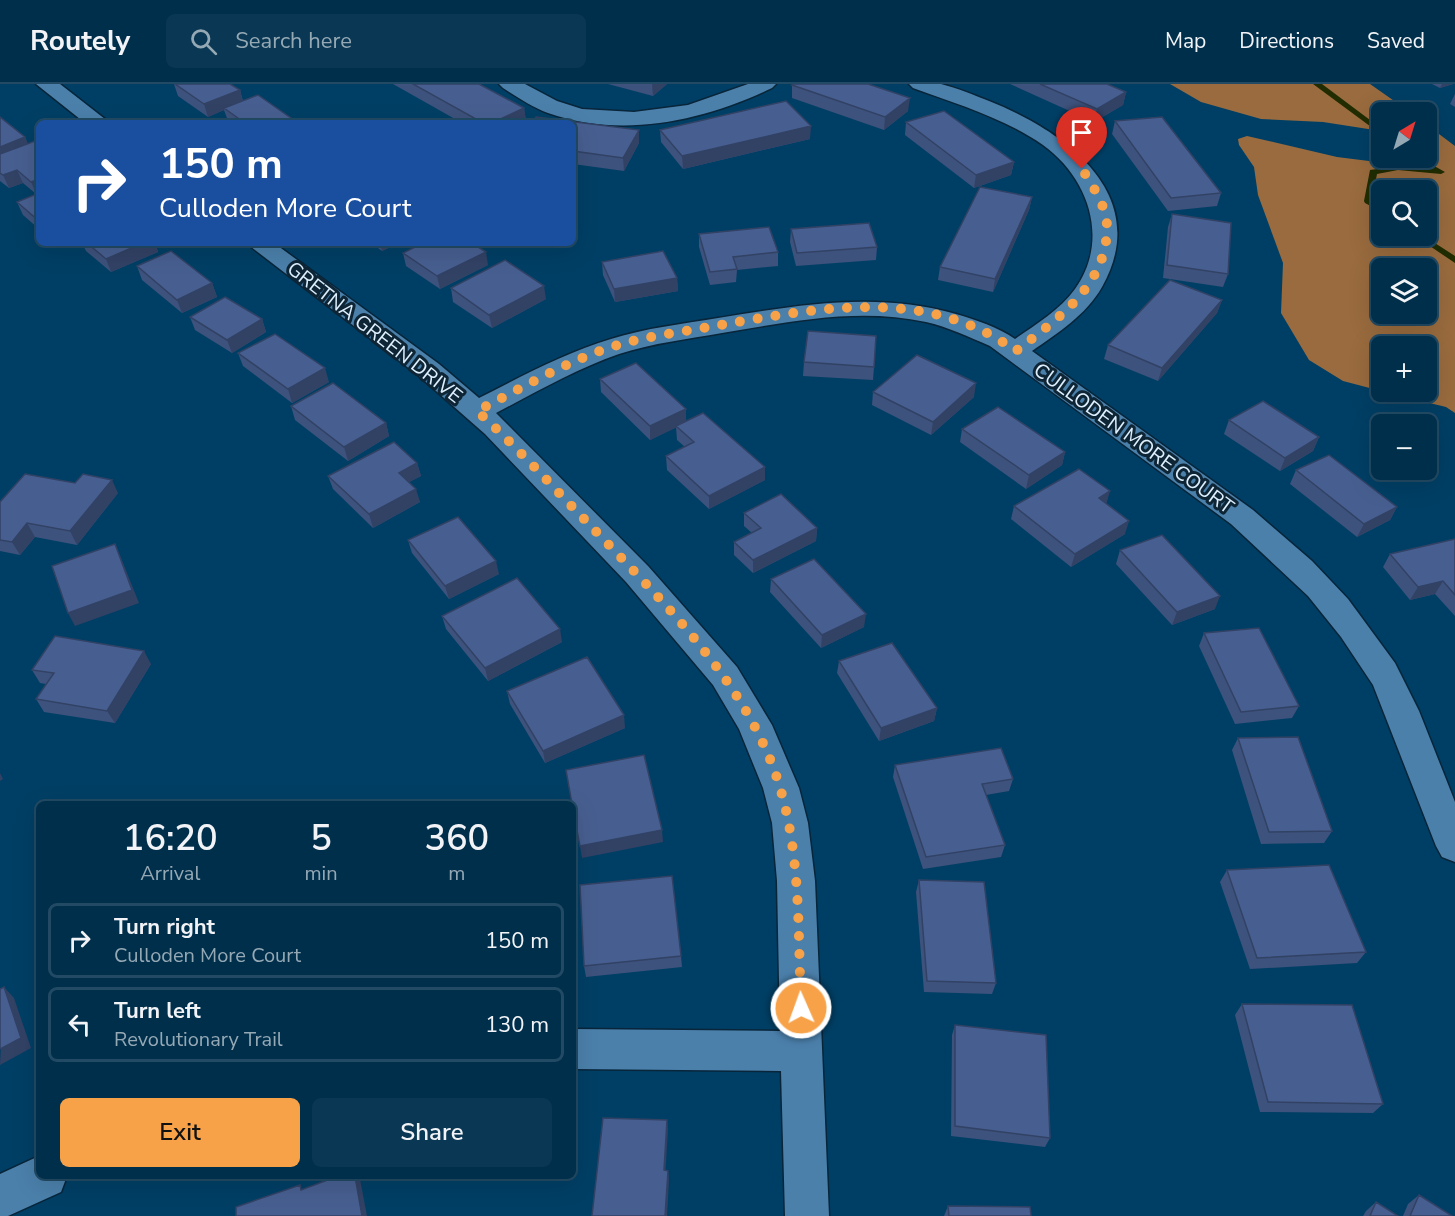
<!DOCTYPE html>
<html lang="en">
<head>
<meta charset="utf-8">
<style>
	body { margin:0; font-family:"Nunito Sans",sans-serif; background:#0a3753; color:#f1f3f6; height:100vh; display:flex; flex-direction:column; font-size:22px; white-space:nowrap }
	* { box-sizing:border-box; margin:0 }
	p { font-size:20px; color:#95a9b5 }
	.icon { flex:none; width:33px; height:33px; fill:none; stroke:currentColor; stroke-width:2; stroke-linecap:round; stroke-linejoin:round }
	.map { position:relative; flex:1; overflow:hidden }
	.drawer { position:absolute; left:36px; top:717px; width:540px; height:378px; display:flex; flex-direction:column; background:#002f4c; border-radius:9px; box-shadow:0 6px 24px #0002,0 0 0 2px #224a64 }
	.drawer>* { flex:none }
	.top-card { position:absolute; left:36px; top:36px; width:540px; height:126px; border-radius:9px; box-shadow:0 6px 24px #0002,0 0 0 2px #224a64; background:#1a4fa0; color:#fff; overflow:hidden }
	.needle { width:39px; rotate:38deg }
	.tools { position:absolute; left:1371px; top:18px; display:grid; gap:12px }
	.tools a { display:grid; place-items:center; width:66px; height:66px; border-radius:9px; background:#002f4c; box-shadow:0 6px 24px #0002,0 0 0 2px #224a64; font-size:30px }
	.pin { position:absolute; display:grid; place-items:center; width:51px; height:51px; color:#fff; margin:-62px -26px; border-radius:50% 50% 50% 0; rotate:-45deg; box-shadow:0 0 6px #0007 }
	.pin .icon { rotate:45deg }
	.me { position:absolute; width:66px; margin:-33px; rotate:358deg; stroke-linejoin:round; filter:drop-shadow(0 0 4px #0008) }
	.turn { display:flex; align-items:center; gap:21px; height:126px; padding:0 24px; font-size:27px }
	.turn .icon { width:78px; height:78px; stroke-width:2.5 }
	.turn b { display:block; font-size:42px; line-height:51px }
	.eta { display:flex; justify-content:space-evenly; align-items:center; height:102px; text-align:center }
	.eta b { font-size:36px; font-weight:600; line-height:42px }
	.action { display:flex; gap:12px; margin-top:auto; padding:12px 24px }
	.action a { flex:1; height:69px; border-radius:9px; background:#f7a248; color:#111; font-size:24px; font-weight:600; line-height:69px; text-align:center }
	.action a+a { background:#0a3753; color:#f1f3f6 }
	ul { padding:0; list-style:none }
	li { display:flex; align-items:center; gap:18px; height:75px; margin:0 12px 9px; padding:0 12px; border:3px solid #224a64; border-radius:9px }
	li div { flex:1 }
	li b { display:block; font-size:22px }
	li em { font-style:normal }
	header { display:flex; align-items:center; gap:36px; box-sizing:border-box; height:84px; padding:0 30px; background:#002f4c; border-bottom:2px solid #224a64 }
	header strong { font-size:28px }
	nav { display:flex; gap:33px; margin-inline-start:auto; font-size:21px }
	.search { width:420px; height:54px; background:#0a3753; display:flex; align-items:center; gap:15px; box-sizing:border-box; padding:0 21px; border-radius:9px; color:#95a9b5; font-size:22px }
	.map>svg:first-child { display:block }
	.forest { fill:#996b3e; fill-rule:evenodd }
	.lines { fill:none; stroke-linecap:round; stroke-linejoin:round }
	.stream { fill:#212d01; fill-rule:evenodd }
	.minor-casing { stroke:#08253a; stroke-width:3 }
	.minor { fill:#4b80ab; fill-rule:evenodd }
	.wall { fill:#3d527c }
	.shaded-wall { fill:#324265 }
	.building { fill:#475f90; stroke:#324265; stroke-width:1.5 }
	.route { stroke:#f7a248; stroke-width:10; stroke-dasharray:0 18 }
	.labels { text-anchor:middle; stroke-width:6; stroke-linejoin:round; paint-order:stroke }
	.street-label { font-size:20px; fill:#deeffd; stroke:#0e2536 }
</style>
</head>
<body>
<header>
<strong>Routely</strong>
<div class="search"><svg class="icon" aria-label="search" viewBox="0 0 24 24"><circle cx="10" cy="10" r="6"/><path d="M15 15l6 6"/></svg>Search here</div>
<nav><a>Map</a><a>Directions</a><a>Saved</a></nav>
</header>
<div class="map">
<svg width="1455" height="1132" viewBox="0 0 1455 1132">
	<rect width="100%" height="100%" fill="#003f65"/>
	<path class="forest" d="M1170,0H1370L1410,28H1382L1381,47L1323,38L1261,35L1201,18Z
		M1427,41L1455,62V329L1446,323L1384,308H1426V262H1382L1381,307L1343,297L1309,276L1281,229L1283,179L1258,111L1254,83L1239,61L1238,55L1247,52L1337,73L1377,78L1430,76L1427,72ZM1426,106V152H1382V106ZM1382,184H1426V230H1382Z"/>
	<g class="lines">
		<path class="stream" d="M1313,0H1322L1382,45V51Z
			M1411,74H1420L1445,88L1441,90L1398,86L1377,90L1372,116L1382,122V128L1365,119L1364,117L1370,86L1398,82L1428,84Z
			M1415,152H1424L1455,172V179Z"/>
		<defs>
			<path id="minor" d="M36,0H60L110,39H85Z
				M499,0H525L557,17L582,25L634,28L688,21L748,0H776L772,4C703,37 622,55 548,29C532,23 517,13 503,4Z
				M909,0C920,0 932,0 941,0C957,4 974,11 989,17C1064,47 1154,110 1102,203C1086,231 1058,249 1032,267L1253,426L1312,477L1348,515L1395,579L1419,627L1455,718V778L1442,773L1436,762L1373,601L1341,553L1308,512L1231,440L990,262C969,253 948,243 926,238C858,223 789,238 722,249C688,255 653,259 619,270C576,285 536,308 496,329L648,482L737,583L772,641L799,704L808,739L815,797L829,1132H785L781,987L573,985V945L780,947L777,797L772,739L763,704L739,645L713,601L626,498L485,350L419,292L246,159H274L439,280L479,314C522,292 565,269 611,255C646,244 682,240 718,234C799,221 876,207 956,230C976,236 998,243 1015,255C1035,241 1060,226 1075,205C1110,156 1089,94 1043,61C1004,34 957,20 913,4Z
				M39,1072V1092H67L61,1108L8,1132H0V1090Z"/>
		</defs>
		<use href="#minor" class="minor-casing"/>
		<use href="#minor" class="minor"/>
	</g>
	<path class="wall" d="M174,0H230L240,6L243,17L291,34L292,39H231L228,37L224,26L208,33L178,12Z
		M393,0H479L524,24L526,37L521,39H462Z
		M608,0H667L653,12Z
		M1010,0H1107L1126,8L1123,21L1094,38Z
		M1432,0H1453L1440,4Z
		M792,1L908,27L884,46L792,14Z
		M1455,10V23L1450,20Z
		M0,33L25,53L28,60H39V145L23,131L17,118L36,110L23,99L9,104L0,97Z
		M1115,37L1221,109L1217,122L1168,127L1112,50Z
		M906,38L1014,78L1011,91L974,104L905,51Z
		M573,39L639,46V59L624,87L573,80Z
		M660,46L810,55L683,85L661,58Z
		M1032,113L1029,126L993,208L938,196L940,183Z
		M1172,130L1228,190L1223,203L1163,194L1168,143Z
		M791,145L877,163L876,176L796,182L790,158Z
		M699,150L778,168V182L737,186L736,198L710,201L699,163Z
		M82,159H155L158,168L111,188L86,167Z
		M371,159H399L382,167Z
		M403,169L488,181L440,205L406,182Z
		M602,178L677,194L678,207L615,218L603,191Z
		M137,182L212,199L217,213L182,229L142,196Z
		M451,204L546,215L492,244L453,218Z
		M1222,216L1217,229L1158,297L1104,275L1108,261Z
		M190,233L262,235L266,248L232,269L195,246Z
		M238,269L329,298L292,319L243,282Z
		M804,278L874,283L873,296L803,292Z
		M600,295L686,337L765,383V396L709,425L667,386L666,372L685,363L677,356L676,343L650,356L601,308Z
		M873,308L974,313L931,351L872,321Z
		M291,322L386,339L389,352L348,377L295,336Z
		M1229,336L1319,353L1313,367L1280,387L1224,350Z
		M962,345L1065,368L1062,381L1026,405L960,358Z
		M417,379L421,392L409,398L420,418L373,444L333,405L328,392Z
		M1296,386L1397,423L1390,436L1357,453L1290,400Z
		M118,409L77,461L35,453L20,471L0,467V418Z
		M1106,420L1125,450L1071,483L1011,435L1014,422Z
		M744,429L817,444L816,457L753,489L734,471V458L752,449L744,442Z
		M1455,455V532L1435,510L1410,516L1383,483L1390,470Z
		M408,456L499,490L449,515L412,469Z
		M1120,466L1215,525L1172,541L1116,480Z
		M771,495L864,543L821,564L770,508Z
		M442,532L562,558L488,597L446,545Z
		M1204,549L1299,622L1292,634L1235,640L1199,562Z
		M839,577L937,624L934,637L879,657L837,589Z
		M151,580L115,639L44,628L36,615L46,600L40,599L32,586Z
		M507,607L625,644L545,679L510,620Z
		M1238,654L1332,747L1324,759L1261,760L1232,666Z
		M895,681L1013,695L1009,707L986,711L1005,761L1001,773L923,785L893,693Z
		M1227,786L1366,868L1357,879L1250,885L1220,798Z
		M919,796L996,899L992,910L924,908L916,808Z
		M681,872L682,883L586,893L584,882Z
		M1242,920L1383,1020L1373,1029L1260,1028L1235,931Z
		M955,941L1050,1054L1045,1063L951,1052L952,951Z
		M1419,1111L1452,1132H1403L1408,1120Z
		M1376,1118L1398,1132H1363L1366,1127Z
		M948,1122L1031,1132H944Z"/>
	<path class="shaded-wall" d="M652,0H667L653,12Z
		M1442,0H1453L1440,4Z
		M240,6L243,19L224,24V26L208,33L204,20Z
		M1126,8L1123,21L1094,38L1097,25Z
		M910,14L908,27L884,46L885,33Z
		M524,24L526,37L521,39H492Z
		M291,34L292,39H277Z
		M811,42L810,55L683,85L682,72Z
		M639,46V59L624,87L623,74Z
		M25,53L31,66L0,78V63Z
		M1014,78L1011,91L974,104L976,91Z
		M17,86L23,99L9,104L3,91Z
		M39,95V110L37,111L31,98Z
		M1032,113L1029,126L993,208L995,195Z
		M143,159H155L158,168L111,188L106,175Z
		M380,159H399L382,167Z
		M486,168L488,181L440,205L437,192Z
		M677,194L678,207L615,218L614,205Z
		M212,199L217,213L182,229L177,216Z
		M544,202L546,215L492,244L489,231Z
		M1222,216L1217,229L1158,297L1162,284Z
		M262,235L266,248L232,269L227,256Z
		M325,284L329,298L292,319L288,305Z
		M976,299L974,313L931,351L933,338Z
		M686,325V339L650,356V342Z
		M386,339L389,352L348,377L344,363Z
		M1319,353L1313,367L1280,387L1285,374Z
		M1065,368L1062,381L1026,405L1029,391Z
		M417,379L421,392L402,402L399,389Z
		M765,383V396L709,425V412Z
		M112,396L118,409L77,461L70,447Z
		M416,405L420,418L373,444L369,430Z
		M1110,407L1106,421L1099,414Z
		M1397,423L1390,436L1357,453L1364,440Z
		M1129,437L1125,450L1071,483L1075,470Z
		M27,439L35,453L20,471L12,458Z
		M817,444L816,457L753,489V476Z
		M115,460L121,474L139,519L75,542L68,529Z
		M496,477L499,490L449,515L445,502Z
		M1443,497L1435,510L1410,516L1418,503Z
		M1220,512L1215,525L1172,541L1177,528Z
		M866,530L864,543L821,564L822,551Z
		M560,545L562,558L488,597L485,584Z
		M144,567L151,580L115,639L107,627Z
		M937,624L934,637L879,657L881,644Z
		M624,631L625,644L545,679L543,667Z
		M0,689L3,695L0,697Z
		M662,746L663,758L582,774L580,762Z
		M4,903L14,914L31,964L0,981Z
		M667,1036L668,1045L665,1095L664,1086Z
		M668,1087L669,1096L667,1132H665Z
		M355,1092H358L360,1095L367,1132H362Z"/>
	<path class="building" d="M175,0H230L240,6L204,20Z
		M413,0H479L524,24L492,39H483Z
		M794,0H868L910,14L885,33L792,1Z
		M1040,0H1107L1126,8L1097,25Z
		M258,11L291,34L277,39H237L242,37L224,24Z
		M786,17L811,42L682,72L660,46Z
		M944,27L1014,78L976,91L906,38Z
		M0,33L25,53L0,63Z
		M536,33L639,46L623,74L573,67V39H532Z
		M1162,33L1221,109L1171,114L1115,37Z
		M35,57L39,60V95L31,98L17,86L3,91L0,89V70Z
		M980,103L1032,113L995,195L940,183Z
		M39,109V137L17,118Z
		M1172,130L1231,139L1228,190L1167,181Z
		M869,139L877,163L797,169L791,145Z
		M769,143L778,168L733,173L737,185L710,188L699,150Z
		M87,159H143L106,175Z
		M423,159H472L486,168L437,192L403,169Z
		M171,167L212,199L177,216L137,182Z
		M663,167L677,194L614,205L602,178Z
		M505,176L544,202L489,231L451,204Z
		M1170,196L1222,216L1162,284L1108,261Z
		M225,213L262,235L227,256L190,233Z
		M808,247L876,252L874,283L804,278Z
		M275,250L325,284L288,305L238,269Z
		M917,271L976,299L933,338L873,308Z
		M636,279L686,325L650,342L600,295Z
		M333,299L386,339L344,363L291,322Z
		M1263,317L1319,353L1285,374L1229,336Z
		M998,323L1065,368L1029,391L962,345Z
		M703,329L765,383L709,412L666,372L694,358L676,342Z
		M394,358L417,379L399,389L416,405L369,430L328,392Z
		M1329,371L1397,423L1364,440L1296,386Z
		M1079,385L1110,407L1099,414L1129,437L1075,470L1014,422Z
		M25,390L75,399L83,390L112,396L70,447L27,439L12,458L0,456V418Z
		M781,410L817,444L753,476L734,458L761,444L744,429Z
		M458,433L496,477L445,502L408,456Z
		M1162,451L1220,512L1177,528L1120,466Z
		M1455,455V511L1443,497L1418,503L1390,470Z
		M115,460L132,506L68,529L52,482Z
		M814,475L866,530L822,551L771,495Z
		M517,494L560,545L485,584L442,532Z
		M1259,544L1299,622L1241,628L1204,549Z
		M55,552L144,567L107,627L36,615L54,589L32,586Z
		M892,559L937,624L881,644L839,577Z
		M587,573L624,631L543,667L507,607Z
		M1298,653L1332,747L1269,748L1238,654Z
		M1001,664L1013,695L982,700L1005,761L926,773L895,681Z
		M644,671L662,746L580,762L573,726V720H572L566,686Z
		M1329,781L1366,868L1257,874L1227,786Z
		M672,792L681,872L584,882L580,801Z
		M919,796L984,798L996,899L927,897Z
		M4,903L21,954L0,965V905Z
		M1242,920L1352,921L1383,1020L1268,1018Z
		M955,941L1046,951L1050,1054L955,1042Z
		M603,1034L667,1036L664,1086L668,1087L665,1132H592Z
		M338,1092H355L362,1132H236V1123L300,1101L301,1106Z
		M1419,1111L1452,1132H1410Z
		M1376,1118L1398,1132H1370Z
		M948,1122L1030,1123L1031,1132H949Z"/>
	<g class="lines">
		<path class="route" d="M801,924C798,852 801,777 781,707C751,601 660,515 586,437C550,400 515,361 477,327C520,305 562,280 608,264C644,252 683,248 720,241C820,224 927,202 1016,267C1057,235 1107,202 1107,143C1107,123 1092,101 1082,85"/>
	</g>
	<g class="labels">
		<g class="street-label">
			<text transform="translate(375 248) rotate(38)" y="7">GRETNA GREEN DRIVE</text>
			<text transform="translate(1134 354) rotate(36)" y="7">CULLODEN MORE COURT</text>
		</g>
	</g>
</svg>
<div class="tools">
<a><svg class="needle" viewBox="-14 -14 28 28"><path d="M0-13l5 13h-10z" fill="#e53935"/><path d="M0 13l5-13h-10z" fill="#95a9b5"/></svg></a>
<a><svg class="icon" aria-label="search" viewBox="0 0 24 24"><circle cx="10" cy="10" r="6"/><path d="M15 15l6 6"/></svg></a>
<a><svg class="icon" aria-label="layers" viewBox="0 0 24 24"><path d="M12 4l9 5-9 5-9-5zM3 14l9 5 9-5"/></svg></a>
<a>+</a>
<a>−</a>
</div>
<div class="pin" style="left:1082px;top:85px;background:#d93025"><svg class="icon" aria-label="arrive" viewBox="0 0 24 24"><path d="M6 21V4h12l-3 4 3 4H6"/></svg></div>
<svg class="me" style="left:801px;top:924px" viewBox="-20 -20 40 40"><circle r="17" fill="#f7a248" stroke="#fff" stroke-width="3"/><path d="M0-11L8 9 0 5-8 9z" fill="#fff"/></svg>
<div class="top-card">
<div class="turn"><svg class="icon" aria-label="right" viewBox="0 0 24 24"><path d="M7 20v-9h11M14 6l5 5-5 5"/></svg><div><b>150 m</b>Culloden More Court</div></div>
</div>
<section class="drawer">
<div class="eta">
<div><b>16:20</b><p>Arrival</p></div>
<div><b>5</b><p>min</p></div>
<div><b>360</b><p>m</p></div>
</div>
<ul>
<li><svg class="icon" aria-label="right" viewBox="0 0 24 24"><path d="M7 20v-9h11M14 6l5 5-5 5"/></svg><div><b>Turn right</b><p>Culloden More Court</p></div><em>150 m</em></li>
<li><svg class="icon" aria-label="left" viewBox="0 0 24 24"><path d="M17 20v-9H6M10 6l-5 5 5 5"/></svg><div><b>Turn left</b><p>Revolutionary Trail</p></div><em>130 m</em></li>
</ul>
<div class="action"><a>Exit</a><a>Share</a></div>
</section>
</div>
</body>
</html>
